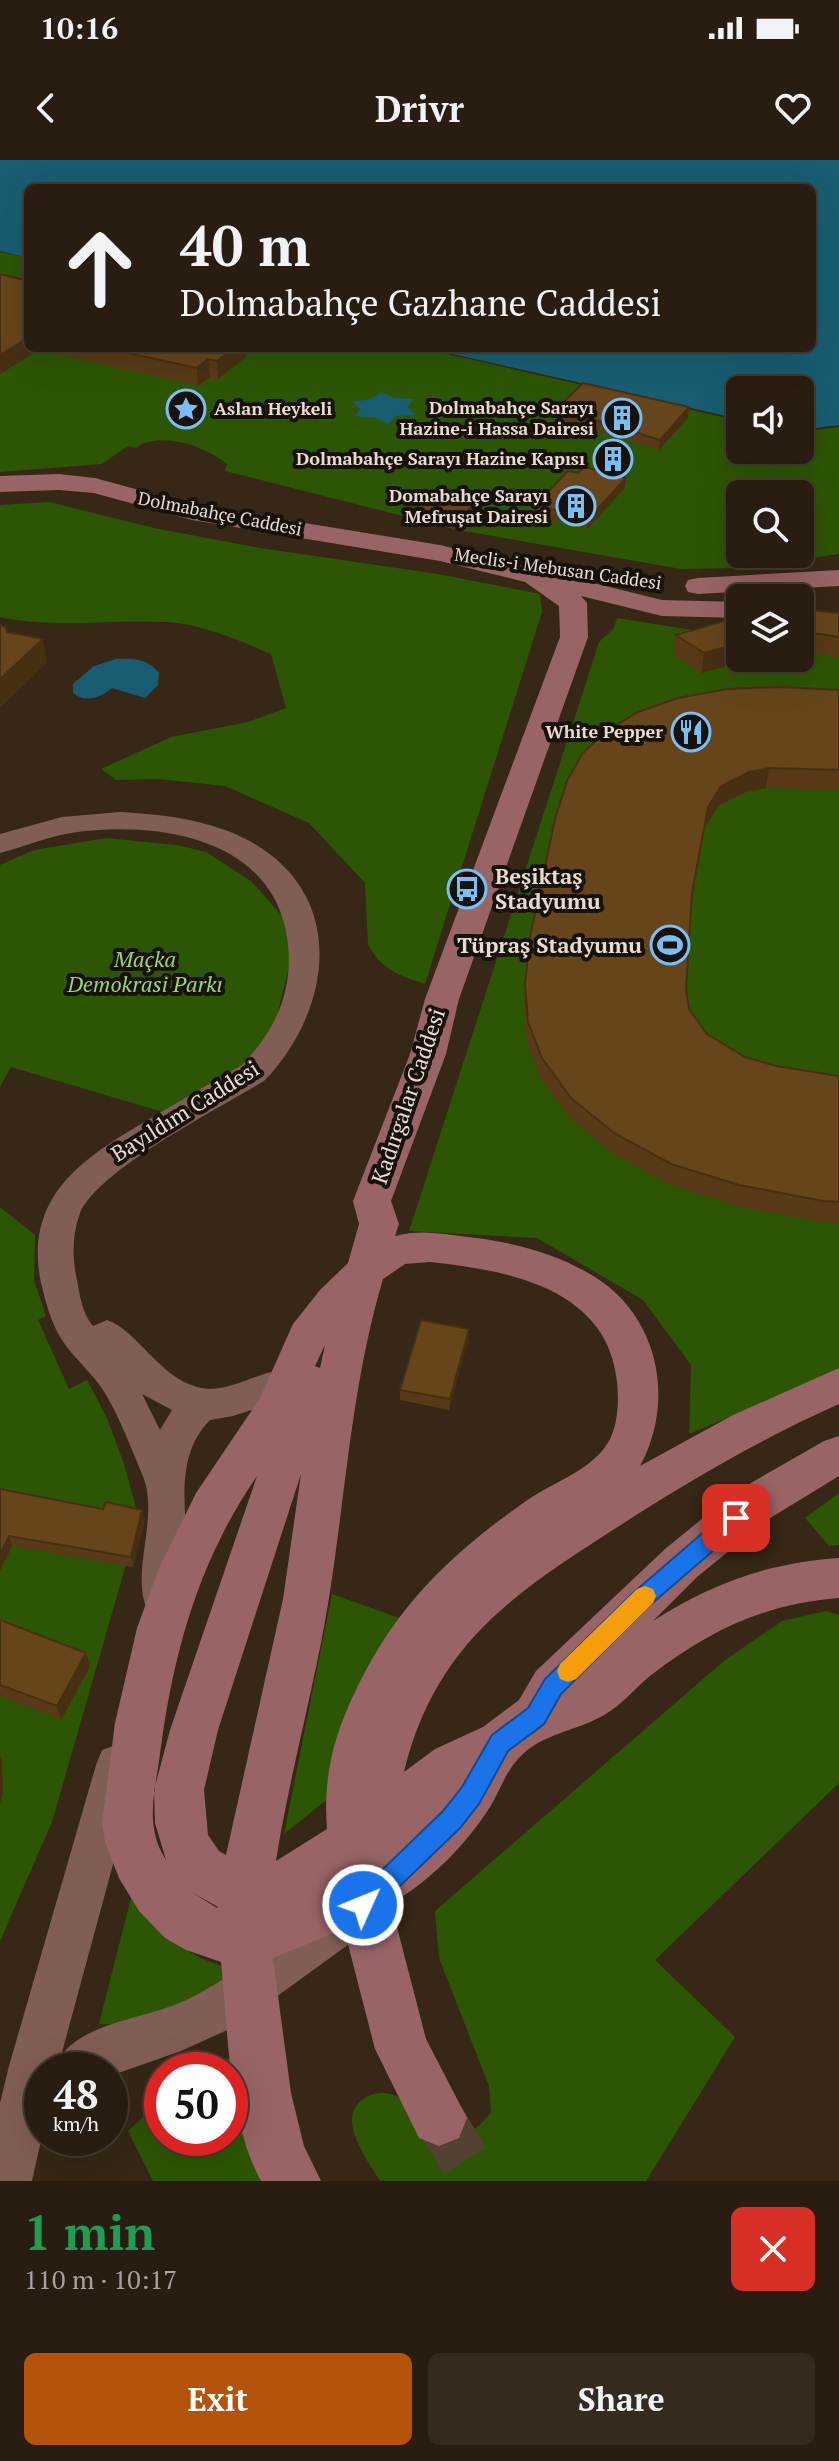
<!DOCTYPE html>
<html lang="en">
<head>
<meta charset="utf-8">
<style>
	body { margin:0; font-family:"PT Serif",serif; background:#342a1e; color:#f1f3f6; height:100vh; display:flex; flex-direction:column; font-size:30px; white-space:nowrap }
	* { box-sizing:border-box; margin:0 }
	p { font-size:26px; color:#a5a29f }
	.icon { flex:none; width:44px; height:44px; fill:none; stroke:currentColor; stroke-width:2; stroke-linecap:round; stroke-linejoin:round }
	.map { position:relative; height:2021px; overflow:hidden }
	.drawer { display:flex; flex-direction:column; background:#281d10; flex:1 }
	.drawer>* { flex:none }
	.hud { position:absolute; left:24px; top:24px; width:792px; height:168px; border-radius:12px; box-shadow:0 8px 32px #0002,0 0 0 2px #443b30; background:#281d10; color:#f1f3f6; overflow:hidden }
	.controls { position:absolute; left:726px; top:216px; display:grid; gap:16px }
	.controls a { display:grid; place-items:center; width:88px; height:88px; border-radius:12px; background:#281d10; box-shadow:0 8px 32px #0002,0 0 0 2px #443b30; font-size:40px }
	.speed { position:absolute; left:24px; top:1892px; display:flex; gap:16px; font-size:40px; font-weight:700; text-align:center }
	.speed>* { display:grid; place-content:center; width:104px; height:104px; border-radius:50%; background:#281d10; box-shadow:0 8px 32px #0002,0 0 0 2px #443b30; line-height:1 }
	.speed small { font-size:20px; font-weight:400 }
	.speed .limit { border:12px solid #d22; background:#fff; color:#111 }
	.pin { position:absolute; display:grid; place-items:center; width:68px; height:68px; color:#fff; margin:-34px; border-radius:16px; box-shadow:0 4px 12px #0006 }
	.me { position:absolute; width:88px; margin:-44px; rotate:46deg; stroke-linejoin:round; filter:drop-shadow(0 0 6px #0008) }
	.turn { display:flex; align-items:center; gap:28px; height:168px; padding:0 24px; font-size:36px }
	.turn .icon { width:104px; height:104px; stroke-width:2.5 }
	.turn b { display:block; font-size:56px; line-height:68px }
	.round { display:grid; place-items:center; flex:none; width:84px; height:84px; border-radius:12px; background:#342a1e }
	.overview { display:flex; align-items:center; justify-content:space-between; height:136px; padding:0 24px }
	h1 { font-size:48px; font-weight:700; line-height:60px; color:#1e9e55 }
	.cta { display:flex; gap:16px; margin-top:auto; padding:16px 24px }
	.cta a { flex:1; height:92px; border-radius:12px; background:#b45309; color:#fff; font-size:32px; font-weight:700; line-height:92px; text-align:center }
	.cta a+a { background:#342a1e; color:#f1f3f6 }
	.status { display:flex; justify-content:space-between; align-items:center; height:56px; padding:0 40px; background:#281d10; direction:ltr }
	.status svg { height:22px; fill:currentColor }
	header { display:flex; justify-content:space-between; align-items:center; height:104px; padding:0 24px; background:#281d10; font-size:36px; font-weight:700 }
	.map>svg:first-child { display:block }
	.green { fill:#2d5604; fill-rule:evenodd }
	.water { fill:#185d72 }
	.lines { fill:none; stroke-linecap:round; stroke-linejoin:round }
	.primary-tunnel { stroke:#514232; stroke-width:50; stroke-dasharray:50 25; stroke-linecap:butt }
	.secondary { fill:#815e55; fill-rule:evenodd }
	.primary { fill:#986465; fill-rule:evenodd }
	.wall { fill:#583b16 }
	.shaded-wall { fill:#473012 }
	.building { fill:#66451a; stroke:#473012; stroke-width:2 }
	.route { fill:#1a73e8; stroke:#114b97; stroke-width:2 }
	.slow { fill:#f59e0b }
	.labels { text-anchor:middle; stroke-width:8; stroke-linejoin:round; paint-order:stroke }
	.far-poi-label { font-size:18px; font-weight:bold; fill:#e7dcd2; stroke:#18110a; text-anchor:end }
	.far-street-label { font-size:18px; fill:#e7dcd2; stroke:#18110a }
	.poi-label { font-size:22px; font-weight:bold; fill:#e7dcd2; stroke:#18110a; text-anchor:start }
	.park-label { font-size:22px; font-style:italic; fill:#98d76d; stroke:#18110a }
	.street-label { font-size:22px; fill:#e7dcd2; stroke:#18110a }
</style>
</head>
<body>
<div class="status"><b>10:16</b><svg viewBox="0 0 49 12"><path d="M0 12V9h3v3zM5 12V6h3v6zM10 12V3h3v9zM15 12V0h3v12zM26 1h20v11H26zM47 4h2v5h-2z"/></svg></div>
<header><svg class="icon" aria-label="back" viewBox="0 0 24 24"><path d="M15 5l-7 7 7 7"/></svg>Drivr<svg class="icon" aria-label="heart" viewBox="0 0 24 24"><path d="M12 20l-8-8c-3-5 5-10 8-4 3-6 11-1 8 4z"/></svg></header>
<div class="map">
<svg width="839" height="2021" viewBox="0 0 839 2021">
	<rect width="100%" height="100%" fill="#362716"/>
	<path class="green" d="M0,92L28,98V188H421L740,261V290H800V272L839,267V394L741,408L681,409L458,370L225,311L227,304C206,287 161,270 136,288L128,286L102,304L0,312ZM740,334H800V394H740Z
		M49,342L154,368L260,388L438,414L540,434L542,452L425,824C400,816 380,809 368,784L365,723L309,663L225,626L158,619L116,620L101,609L171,577L248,562L286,548L271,494C238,480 203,464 166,462C111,459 54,469 0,457V345Z
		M839,456V1211L689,1274L691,1205L643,1140L537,1078L409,1071L599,482L614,468L617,458L717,474L740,498H800V460Z
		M106,678L177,685L206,692L251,721L284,758L292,795L276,860L256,892L228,919L163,952L11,907L0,927V705L34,690Z
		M0,1047L35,1075L34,1120L46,1156L38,1160L69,1229L87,1220L107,1258L124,1304L139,1359L52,1662L0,1781Z
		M839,1333V1385L829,1386L805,1358Z
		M332,1434L402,1459L335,1633L284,1674Z
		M826,1451L839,1455V1623L655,1800L735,1877L646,2021H380C366,1997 330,1952 371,1935C380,1931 393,1933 401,1939C416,1950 428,1968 440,1982C462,1979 479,1969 491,1952L489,1926L439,1798L435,1751L725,1500L782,1461Z
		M132,1734C167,1782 191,1800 249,1814C214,1841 144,1867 99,1864Z
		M236,1894L273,2021H153L128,1971L162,1939V1978H230V1910H203Z"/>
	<path class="water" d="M0,0H839V265L800,270V230H740V259L426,188H812V28H28V98L0,91Z
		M382,232L393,238L414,239L407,247L416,255L396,256L388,264L377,258L355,256L361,249L352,242L371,239Z
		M116,499C133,498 149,499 159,513L158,525L145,538L112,528C100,538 86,543 73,533V524L94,506Z"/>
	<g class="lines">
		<path class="primary-tunnel" d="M439,1958L477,2021"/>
		<path class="secondary" d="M120,652C172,655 229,662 271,695C348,755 324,860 264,921C220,948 99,1009 80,1053C72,1075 72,1098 77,1120C80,1136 82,1153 93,1166L107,1160C138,1171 158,1216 197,1227C232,1237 267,1201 300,1212L306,1223L300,1234L233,1256L210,1260C159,1312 205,1392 178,1452L163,1458L148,1452C129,1411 161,1357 142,1314C130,1286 118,1252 101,1227C89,1210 73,1197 62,1180C51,1163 46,1143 41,1123C23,1034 86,996 153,957C182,940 212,922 242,905C275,871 293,832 288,784C277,678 158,660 71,673C46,677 24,687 0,693V674L62,657ZM142,1234L172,1250L160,1270Z
			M118,1584L134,1590L140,1605L61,1896C83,1864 143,1858 177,1844C227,1824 289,1771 335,1739L351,1732L367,1739L374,1755L367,1771L236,1866L181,1891L110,1916V1910H42V1976L32,2021H0V1943L9,1906L96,1605L102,1590Z"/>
		<path class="primary" d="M59,314L95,318L194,345L440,385L662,440L740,442V458L662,456L581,436L587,443L588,477L459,839L446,894L391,1041L399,1064L395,1076C420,1069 443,1074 468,1077C512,1082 557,1093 595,1117C660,1158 675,1242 640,1306L733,1255L839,1208V1244C765,1277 695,1317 627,1361C521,1429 436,1480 404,1612L435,1589L483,1567L519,1540L536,1511L665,1389L735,1332L824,1281L839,1276V1316L767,1360L697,1417L653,1461C710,1424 771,1402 839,1398V1438C764,1444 710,1470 650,1516C634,1529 622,1545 604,1555C575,1572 541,1573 518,1599C506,1612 499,1632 490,1647C464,1687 432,1719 391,1744L426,1879L467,1958L459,1978L439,1986L419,1978L375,1889L344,1769L273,1798L291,1933L304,1986L321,2021H261C228,1961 228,1869 221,1802L186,1790L165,1778L139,1751L119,1718L105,1682L102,1663L115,1563L137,1468L160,1406L196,1333L260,1238L293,1164L320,1130L348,1103L359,1064L353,1041L410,894L425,839L560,477L559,446L525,422L440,401L192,360L94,333L59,330L0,332V316ZM430,1102C507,1110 608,1128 617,1222C619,1241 618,1265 609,1281C593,1310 551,1323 526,1341C449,1395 394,1448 354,1534C333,1578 323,1619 327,1669L276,1701C290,1612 315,1526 329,1438C346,1331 352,1223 383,1119L405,1104ZM325,1185L320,1208L315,1206ZM301,1314L283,1439L226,1695L219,1691L208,1675L204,1630L218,1570ZM257,1316L170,1570L154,1630L155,1663L166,1700C144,1666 155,1632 160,1594C173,1493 199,1400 257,1316ZM193,1733L218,1747L217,1748Z
			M839,410V426L698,434L688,432L685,426L688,420L698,418Z"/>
	</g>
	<path class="wall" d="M0,114L28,188H248L247,189V196L218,219L210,217L198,226L39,190L0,214Z
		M689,247L688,258L659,290L556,259L557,248Z
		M625,328L587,369L535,356V345Z
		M480,338V348L458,370L416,359V349Z
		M800,452L839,453V498L816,494H800Z
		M724,461L701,513L673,495L676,475Z
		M839,530V630L766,628L746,632L718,646L705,667L692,740L686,830L689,849L707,874L745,897L776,906L839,916V1063L818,1061L735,1046L668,1024L612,993L570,958L541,919L527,883L524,844L525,824Z
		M468,1180L449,1250L400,1240V1230Z
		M0,1329L103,1349L142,1350L145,1360L133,1407L12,1386L0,1411Z
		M0,1460L86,1493L90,1507L61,1560L0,1536Z"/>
	<path class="shaded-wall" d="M28,178V188H39V190L0,214V195Z
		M234,188H248L247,189V196L218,219L217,201Z
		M208,199L210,217L198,226L197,208Z
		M689,247L688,258L659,290L660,280Z
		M626,318L625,328L587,369L588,359Z
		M480,338V348L458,370V360Z
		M43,479L47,503L0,548V519Z
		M740,483V498H757L701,513L704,493Z
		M769,608L766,628L746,632L718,646L705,667L689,754L708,647L721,626L749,612Z
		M469,1169L468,1180L449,1250L450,1239Z
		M142,1350L145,1360L133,1407L131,1397Z
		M9,1376L12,1386L0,1411V1394Z
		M86,1493L90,1507L61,1560L57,1546Z
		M0,1596L2,1600L3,1633L0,1644Z"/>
	<path class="building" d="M0,114L28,121V178L0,195Z
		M104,188H234L217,201L208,199L197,208Z
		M583,223L689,247L660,280L557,248Z
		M584,307L626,318L588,359L535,345L568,311L578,313Z
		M439,327L480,338L458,360L416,349Z
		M808,450L839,453V477L820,474H800V452H807Z
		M740,458V483L704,493L676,475L724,461Z
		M0,465L6,467L7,472L43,479L0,519Z
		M780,527L839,530V610L769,608L749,612L721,626L708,647L692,733L686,830L689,849L707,874L745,897L776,906L839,916V1042L823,1041L739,1025L671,1004L614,973L571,938L542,898L528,862L525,824L530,777L555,659L567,621L582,594L605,572L638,552L678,538L727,529Z
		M421,1160L469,1169L450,1239L400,1230Z
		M0,1329L103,1349L106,1342L142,1350L131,1397L9,1376L0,1394Z
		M0,1460L86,1493L57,1546L0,1525Z"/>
	<path class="route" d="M736,1349L743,1351L746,1358L743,1365L648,1447L561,1534L544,1564L508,1591L479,1644L460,1668L372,1753L363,1757L355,1753L351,1745L355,1736L443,1651L462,1627L492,1575L528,1548L545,1519L633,1433L728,1351Z"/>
	<path class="slow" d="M645,1426L653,1429L656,1436L653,1443L576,1519L568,1522L560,1519L557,1511L560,1504L637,1429Z"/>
	<defs>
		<symbol id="sight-ring" viewBox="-11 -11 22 22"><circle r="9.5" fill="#18110a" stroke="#77bff7" stroke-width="1.5"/><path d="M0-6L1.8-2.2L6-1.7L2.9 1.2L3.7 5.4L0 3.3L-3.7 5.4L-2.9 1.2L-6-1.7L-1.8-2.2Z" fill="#77bff7"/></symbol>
		<symbol id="building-ring" viewBox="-11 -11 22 22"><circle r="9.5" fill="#18110a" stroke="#77bff7" stroke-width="1.5"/><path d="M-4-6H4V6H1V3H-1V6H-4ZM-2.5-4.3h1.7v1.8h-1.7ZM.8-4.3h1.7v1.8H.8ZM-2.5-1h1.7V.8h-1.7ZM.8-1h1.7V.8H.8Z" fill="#77bff7"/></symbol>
		<symbol id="restaurant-ring" viewBox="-11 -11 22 22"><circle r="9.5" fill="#18110a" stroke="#77bff7" stroke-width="1.5"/><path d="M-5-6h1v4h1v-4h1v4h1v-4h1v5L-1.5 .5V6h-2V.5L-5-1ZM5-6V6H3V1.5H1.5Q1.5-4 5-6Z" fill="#77bff7"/></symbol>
		<symbol id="bus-ring" viewBox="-11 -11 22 22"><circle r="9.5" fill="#18110a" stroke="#77bff7" stroke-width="1.5"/><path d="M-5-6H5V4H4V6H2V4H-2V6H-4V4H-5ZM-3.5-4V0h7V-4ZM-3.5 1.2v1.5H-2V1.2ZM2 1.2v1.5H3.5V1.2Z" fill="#77bff7"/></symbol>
		<symbol id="stadium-ring" viewBox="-11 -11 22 22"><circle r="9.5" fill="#18110a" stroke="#77bff7" stroke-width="1.5"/><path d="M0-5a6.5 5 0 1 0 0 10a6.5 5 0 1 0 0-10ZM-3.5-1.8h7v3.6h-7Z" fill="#77bff7"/></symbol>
	</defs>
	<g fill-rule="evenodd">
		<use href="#sight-ring" x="164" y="227" width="44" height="44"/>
		<use href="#building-ring" x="600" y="236" width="44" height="44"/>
		<use href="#building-ring" x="591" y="277" width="44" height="44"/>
		<use href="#building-ring" x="554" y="324" width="44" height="44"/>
		<use href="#restaurant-ring" x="669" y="550" width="44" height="44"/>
		<use href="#bus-ring" x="445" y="707" width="44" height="44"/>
		<use href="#stadium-ring" x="648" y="763" width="44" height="44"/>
	</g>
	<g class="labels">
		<g class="far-poi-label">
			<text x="594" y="254">Dolmabahçe Sarayı<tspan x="594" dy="21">Hazine-i Hassa Dairesi</tspan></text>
			<text x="214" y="255" text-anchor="start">Aslan Heykeli</text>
			<text x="585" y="305">Dolmabahçe Sarayı Hazine Kapısı</text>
			<text x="548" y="342">Domabahçe Sarayı<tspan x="548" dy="21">Mefruşat Dairesi</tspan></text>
			<text x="663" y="578">White Pepper</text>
		</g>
		<g class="far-street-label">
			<text transform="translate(220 354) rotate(11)" y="6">Dolmabahçe Caddesi</text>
			<text transform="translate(558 409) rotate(8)" y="6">Meclis-i Mebusan Caddesi</text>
		</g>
		<g class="poi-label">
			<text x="495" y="724">Beşiktaş<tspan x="495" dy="25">Stadyumu</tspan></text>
			<text x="642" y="793" text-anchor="end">Tüpraş Stadyumu</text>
		</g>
		<g class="park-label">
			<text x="145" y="807">Maçka<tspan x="145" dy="25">Demokrasi Parkı</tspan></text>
		</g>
		<g class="street-label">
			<text transform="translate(408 936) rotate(-71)" y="8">Kadırgalar Caddesi</text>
			<text transform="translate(185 951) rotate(-32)" y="8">Bayıldım Caddesi</text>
		</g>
	</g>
</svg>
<div class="controls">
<a><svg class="icon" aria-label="sound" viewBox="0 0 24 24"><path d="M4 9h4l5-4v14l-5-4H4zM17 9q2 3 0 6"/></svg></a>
<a><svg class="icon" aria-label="search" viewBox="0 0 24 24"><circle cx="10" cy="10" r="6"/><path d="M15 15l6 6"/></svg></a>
<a><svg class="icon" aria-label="layers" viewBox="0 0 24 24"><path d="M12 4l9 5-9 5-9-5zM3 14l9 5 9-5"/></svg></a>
</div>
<div class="speed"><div>48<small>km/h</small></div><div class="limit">50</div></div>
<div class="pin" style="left:736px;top:1358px;background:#d93025"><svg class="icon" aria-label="arrive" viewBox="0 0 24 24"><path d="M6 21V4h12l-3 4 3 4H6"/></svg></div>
<svg class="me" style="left:363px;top:1745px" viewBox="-20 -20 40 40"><circle r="17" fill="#1a73e8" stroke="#fff" stroke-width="3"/><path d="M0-11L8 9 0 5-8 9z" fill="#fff"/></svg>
<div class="hud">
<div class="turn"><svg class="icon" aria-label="ahead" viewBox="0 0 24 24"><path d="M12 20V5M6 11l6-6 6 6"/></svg><div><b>40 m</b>Dolmabahçe Gazhane Caddesi</div></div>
</div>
</div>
<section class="drawer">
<div class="overview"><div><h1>1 min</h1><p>110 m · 10:17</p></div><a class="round" style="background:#d93025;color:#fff"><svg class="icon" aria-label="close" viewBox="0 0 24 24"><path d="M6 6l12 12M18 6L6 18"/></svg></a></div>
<div class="cta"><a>Exit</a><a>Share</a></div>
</section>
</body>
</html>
